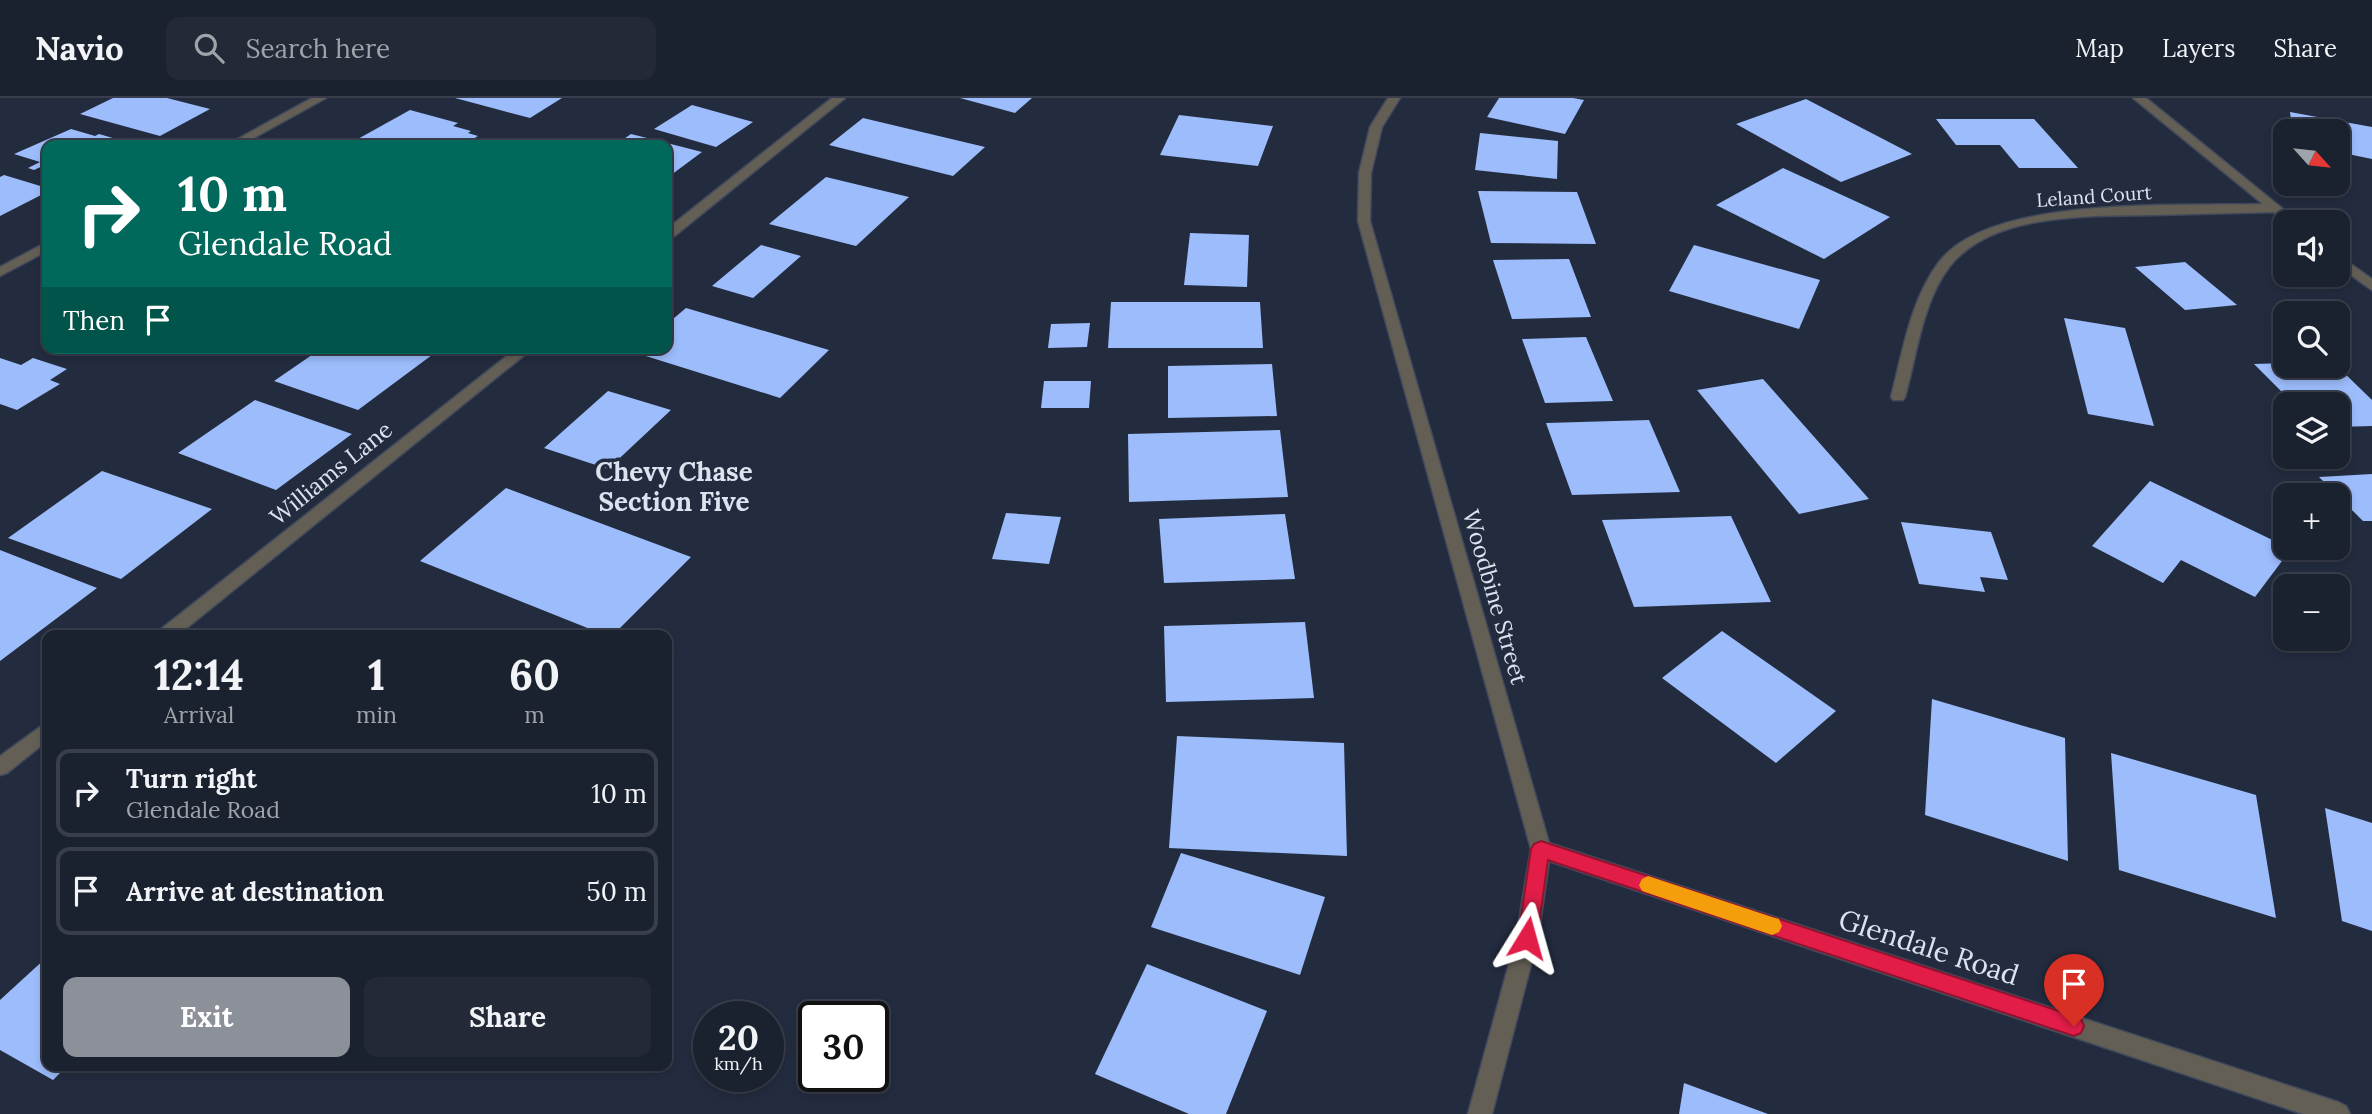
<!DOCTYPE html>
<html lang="en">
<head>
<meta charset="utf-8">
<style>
	body { margin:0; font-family:Lora,serif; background:#232937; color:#f1f3f6; height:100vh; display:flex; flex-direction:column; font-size:26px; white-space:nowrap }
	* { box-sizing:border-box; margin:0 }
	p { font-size:23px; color:#9fa3aa }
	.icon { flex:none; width:38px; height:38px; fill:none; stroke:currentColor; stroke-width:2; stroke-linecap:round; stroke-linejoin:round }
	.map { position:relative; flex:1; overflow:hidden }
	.sheet { position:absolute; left:42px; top:532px; width:630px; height:441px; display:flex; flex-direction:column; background:#1a212f; border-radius:14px; box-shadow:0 4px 10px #0003,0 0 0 2px #383e4b }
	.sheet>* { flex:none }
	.guide { position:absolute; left:42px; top:42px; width:630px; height:214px; border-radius:14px; box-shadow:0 4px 10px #0003,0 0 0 2px #383e4b; background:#00695c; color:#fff; overflow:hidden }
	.needle { width:46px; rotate:117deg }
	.buttons { position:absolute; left:2273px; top:21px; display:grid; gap:14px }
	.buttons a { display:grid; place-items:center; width:77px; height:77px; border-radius:14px; background:#1a212f; box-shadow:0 4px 10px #0003,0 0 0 2px #383e4b; font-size:35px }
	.speed { position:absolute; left:693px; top:903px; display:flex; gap:14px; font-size:35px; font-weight:700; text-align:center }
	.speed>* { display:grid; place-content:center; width:91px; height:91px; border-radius:50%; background:#1a212f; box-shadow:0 4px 10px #0003,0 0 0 2px #383e4b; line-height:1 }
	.speed small { font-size:18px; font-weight:400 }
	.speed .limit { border:4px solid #111; border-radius:10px; background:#fff; color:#111 }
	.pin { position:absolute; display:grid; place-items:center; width:60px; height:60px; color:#fff; margin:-72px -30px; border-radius:50% 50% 50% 0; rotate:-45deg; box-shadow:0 0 7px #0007 }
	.pin .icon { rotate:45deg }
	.me { position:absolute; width:77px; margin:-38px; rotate:8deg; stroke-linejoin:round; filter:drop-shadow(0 0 5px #0008) }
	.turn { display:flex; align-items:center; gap:24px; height:147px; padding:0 21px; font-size:32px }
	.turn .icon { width:91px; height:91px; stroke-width:2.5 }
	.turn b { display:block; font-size:49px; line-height:60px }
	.then { display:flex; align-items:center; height:66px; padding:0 21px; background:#0003; gap:14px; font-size:26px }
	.eta { display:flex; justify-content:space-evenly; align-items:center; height:119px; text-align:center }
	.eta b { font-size:42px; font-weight:700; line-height:49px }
	.action { display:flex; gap:14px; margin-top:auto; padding:14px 21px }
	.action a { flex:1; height:80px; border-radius:14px; background:#8c9099; color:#fff; font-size:28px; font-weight:700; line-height:80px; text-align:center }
	.action a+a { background:#232937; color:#f1f3f6 }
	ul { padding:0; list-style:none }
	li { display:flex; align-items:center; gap:21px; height:88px; margin:0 14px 10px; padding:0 7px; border:4px solid #383e4b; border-radius:14px }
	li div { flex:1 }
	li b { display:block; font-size:26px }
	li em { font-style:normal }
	header { display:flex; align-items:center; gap:42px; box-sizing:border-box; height:98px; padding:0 35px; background:#1a212f; border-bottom:2px solid #383e4b }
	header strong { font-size:33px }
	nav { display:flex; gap:38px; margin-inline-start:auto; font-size:24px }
	.search { width:490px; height:63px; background:#232937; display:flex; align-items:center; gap:18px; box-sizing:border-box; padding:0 24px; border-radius:14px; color:#9fa3aa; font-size:26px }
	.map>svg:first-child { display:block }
	.building { fill:#9cbcfb }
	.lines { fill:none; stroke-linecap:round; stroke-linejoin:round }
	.minor-casing { stroke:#41495b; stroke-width:3 }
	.minor { fill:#635f55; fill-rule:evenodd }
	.route { fill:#e11d48; stroke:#92132f; stroke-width:2 }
	.slow { fill:#f59e0b }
	.labels { text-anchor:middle; stroke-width:7; stroke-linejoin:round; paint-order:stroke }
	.far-street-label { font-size:19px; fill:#dce2ee; stroke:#232c3f }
	.street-label { font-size:23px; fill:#dce2ee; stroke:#232c3f }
	.quarter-label { font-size:26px; font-weight:bold; fill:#dce2ee; stroke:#232c3f }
	.near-street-label { font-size:28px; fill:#dce2ee; stroke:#232c3f }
</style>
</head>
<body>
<header>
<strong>Navio</strong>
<div class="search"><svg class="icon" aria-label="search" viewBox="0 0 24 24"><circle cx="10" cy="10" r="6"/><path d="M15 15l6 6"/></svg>Search here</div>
<nav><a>Map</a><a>Layers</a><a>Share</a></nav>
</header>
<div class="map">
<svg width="2372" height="1016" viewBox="0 0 2372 1016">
	<rect width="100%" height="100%" fill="#232c3f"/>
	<path class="building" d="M113,0H167L210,11L160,38L80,16Z
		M455,0H562L530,20Z
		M960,0H1032L1015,15Z
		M1499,0H1573L1584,2L1565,36L1487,19Z
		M1806,1L1912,56L1841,84L1736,26Z
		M692,7L753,24L716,49L654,31Z
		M410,12L458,25L453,28L471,33L468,35L478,38L463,47H347Z
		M2290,14L2372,29V61L2338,54V33L2292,30Z
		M1179,17L1273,28L1258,68L1160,57Z
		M863,20L985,49L953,78L829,47Z
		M1936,21H2034L2078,70H2019L2000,47H1956Z
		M71,31L95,38L99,36L137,47H47V66L34,72L28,70L40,64L14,56Z
		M1480,35L1558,43L1557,81L1475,72Z
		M631,36L667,45L702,54L667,80V47H615Z
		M1783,70L1890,119L1824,161L1716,107Z
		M4,77L47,90V94L0,118V79Z
		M826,79L909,99L856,148L769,126Z
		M1478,93L1577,94L1596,146L1491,145Z
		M1190,135L1249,137L1247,189L1184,187Z
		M761,147L801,158L753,200L712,188Z
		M1694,147L1820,182L1799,231L1669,193Z
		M1569,161L1591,219L1512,221L1493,162Z
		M2185,164L2237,207L2185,212L2135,169Z
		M1111,204H1260L1263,250H1108Z
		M686,210L829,252L780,300L633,254L638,250H667V226Z
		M2064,220L2125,230L2154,328L2088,316Z
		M1090,225L1087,249L1048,250L1051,226Z
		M1586,239L1613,303L1545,305L1522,241Z
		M322,250H423L436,254L358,312L274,283Z
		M0,260L21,267L33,260L67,271L50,282L60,286L17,312L0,306Z
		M2286,265V268H2337L2372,302V328L2338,329V306H2294L2254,266Z
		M1272,266L1277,318L1168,320V268Z
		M1763,281L1869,401L1799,416L1697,292Z
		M1044,283H1091L1089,310H1041Z
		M608,293L671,312L608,371L544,350Z
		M255,302L352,336L276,392L178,355Z
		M1649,322L1680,394L1572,397L1546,325Z
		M1280,332L1288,399L1129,404L1128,336Z
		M102,373L212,411L121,481L8,440Z
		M2372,376V423H2363L2319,379Z
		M2150,383L2291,451L2255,499L2181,462L2163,485L2092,448Z
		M506,390L691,459L613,537H605L420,463Z
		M1006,415L1061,419L1049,466L992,461Z
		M1285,416L1295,481L1164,485L1159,421Z
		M1731,418L1771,504L1634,509L1602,422Z
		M1901,424L1991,434L2008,482L1980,479L1985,494L1919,486Z
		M0,452L97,490L0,563Z
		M1305,524L1314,600L1166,604L1164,528Z
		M1722,533L1836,613L1776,665L1662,580Z
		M1932,601L2065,640L2068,763L1925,717Z
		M1177,638L1344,645L1347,758L1169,750Z
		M2111,655L2256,697L2276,820L2119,772Z
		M2325,710L2372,725V833L2342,823Z
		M1181,755L1325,799L1300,877L1151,829Z
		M47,859V968H67L53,982L0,952V902Z
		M1147,866L1267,913L1226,1016H1189L1095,976Z
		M1684,985L1768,1016H1679Z"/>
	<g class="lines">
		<defs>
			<path id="minor" d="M312,0H326L241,47H227Z
				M832,0H845L672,140L667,141V131Z
				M1388,0H1400L1382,29L1371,75L1370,123L1549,745L2338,1004L2346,1008L2350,1016H2303L1549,763L1538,840L1492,1016H1468L1516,840L1531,751L1358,123L1359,75L1370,29Z
				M2133,0H2146L2299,124H2286L2273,114C2233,115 2194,116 2155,117C2092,118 1993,114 1950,168C1922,204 1917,257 1905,299L1903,302H1893L1891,299C1903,253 1910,203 1939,164C1991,96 2183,109 2263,106Z
				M47,144V153L0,178V169Z
				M2338,157L2372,181V192L2338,168Z
				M517,250H533L178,537H157L160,532Z
				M47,624V643L7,675L0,677V658Z"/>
		</defs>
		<use href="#minor" class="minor-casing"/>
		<use href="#minor" class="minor"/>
	</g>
	<path class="route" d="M1541,743L2074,918L2081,921L2084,928L2081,935L2074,938L1548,762L1537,840L1534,846L1527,849L1520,846L1518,840L1531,751L1534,746Z"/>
	<path class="slow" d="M1648,778L1772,819L1779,821L1782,828L1779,834L1772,837L1642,793L1639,787L1642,781Z"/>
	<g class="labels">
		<g class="far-street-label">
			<text transform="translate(2094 98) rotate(-4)" y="7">Leland Court</text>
		</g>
		<g class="street-label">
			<text transform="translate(331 375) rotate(-39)" y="8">Williams Lane</text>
			<text transform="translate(1495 499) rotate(74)" y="8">Woodbine Street</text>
		</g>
		<g class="quarter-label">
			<text x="674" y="383">Chevy Chase<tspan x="674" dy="30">Section Five</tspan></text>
		</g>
		<g class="near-street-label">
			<text transform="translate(1929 849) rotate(18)" y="10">Glendale Road</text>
		</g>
	</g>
</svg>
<div class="buttons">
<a><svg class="needle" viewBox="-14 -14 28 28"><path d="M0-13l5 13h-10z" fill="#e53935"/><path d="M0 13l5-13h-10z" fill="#9fa3aa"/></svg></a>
<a><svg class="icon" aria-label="sound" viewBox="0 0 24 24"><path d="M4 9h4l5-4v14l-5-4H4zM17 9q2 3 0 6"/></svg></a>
<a><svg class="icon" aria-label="search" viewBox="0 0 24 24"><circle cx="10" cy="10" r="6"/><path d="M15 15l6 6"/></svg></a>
<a><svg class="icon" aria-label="layers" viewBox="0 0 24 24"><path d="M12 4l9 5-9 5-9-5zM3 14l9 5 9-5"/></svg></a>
<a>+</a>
<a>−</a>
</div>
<div class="speed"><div>20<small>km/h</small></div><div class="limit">30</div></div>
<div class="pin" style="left:2074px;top:928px;background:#d93025"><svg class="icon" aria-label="arrive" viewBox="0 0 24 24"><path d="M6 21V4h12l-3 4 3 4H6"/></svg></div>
<svg class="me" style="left:1527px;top:840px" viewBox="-20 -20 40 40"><path d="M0-17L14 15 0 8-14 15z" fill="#e11d48" stroke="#fff" stroke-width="4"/></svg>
<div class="guide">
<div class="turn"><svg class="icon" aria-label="right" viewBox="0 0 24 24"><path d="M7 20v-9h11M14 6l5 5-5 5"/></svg><div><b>10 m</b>Glendale Road</div></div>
<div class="then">Then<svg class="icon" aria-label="arrive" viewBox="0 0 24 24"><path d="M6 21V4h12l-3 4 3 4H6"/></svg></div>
</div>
<section class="sheet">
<div class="eta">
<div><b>12:14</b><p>Arrival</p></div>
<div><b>1</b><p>min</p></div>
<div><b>60</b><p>m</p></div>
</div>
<ul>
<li><svg class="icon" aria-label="right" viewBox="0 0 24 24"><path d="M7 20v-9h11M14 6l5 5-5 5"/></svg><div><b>Turn right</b><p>Glendale Road</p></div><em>10 m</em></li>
<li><svg class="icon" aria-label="arrive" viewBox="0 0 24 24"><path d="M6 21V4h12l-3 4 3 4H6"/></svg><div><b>Arrive at destination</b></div><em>50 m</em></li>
</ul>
<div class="action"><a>Exit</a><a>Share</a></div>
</section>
</div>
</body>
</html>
